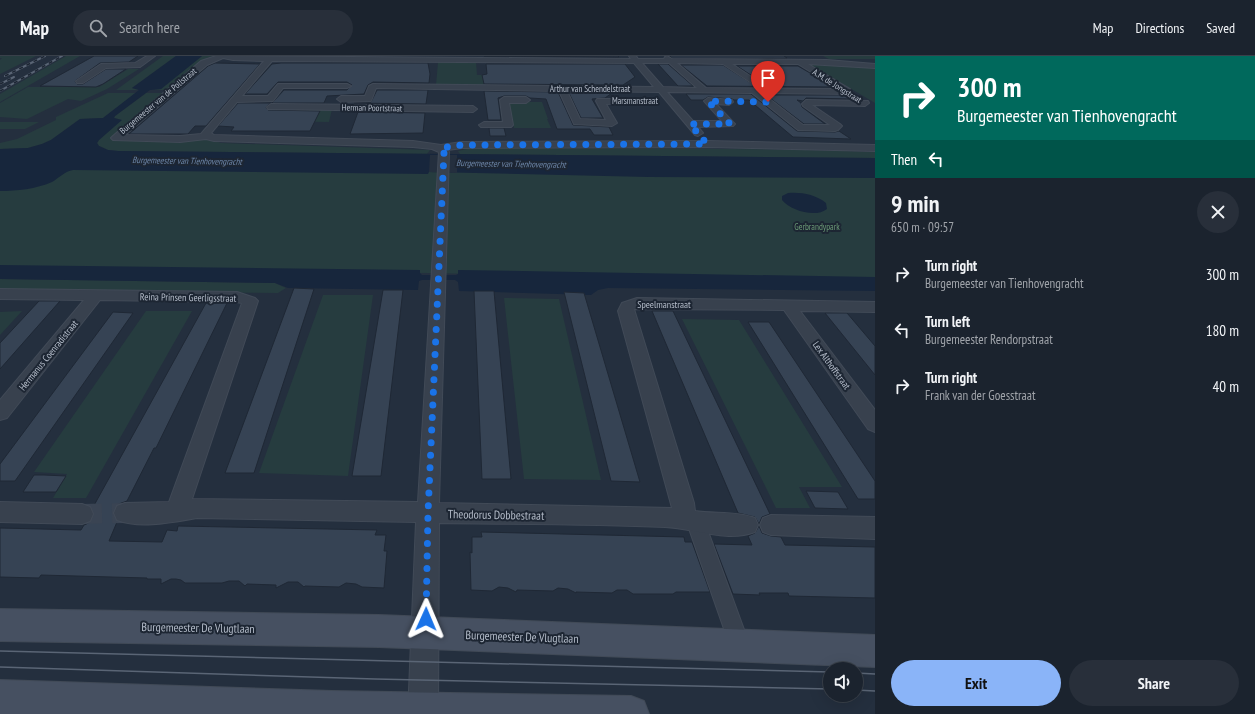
<!DOCTYPE html>
<html lang="en">
<head>
<meta charset="utf-8">
<style>
	body { margin:0; font-family:"PT Sans Narrow",sans-serif; background:#282f3a; color:#f1f3f6; height:100vh; display:flex; flex-direction:column; font-size:15px; white-space:nowrap }
	* { box-sizing:border-box; margin:0 }
	p { font-size:13px; color:#a0a4aa }
	.icon { flex:none; width:22px; height:22px; fill:none; stroke:currentColor; stroke-width:2; stroke-linecap:round; stroke-linejoin:round }
	.map { position:relative; flex:1; overflow:hidden }
	.details { display:flex; flex-direction:column; background:#1b232e; width:380px }
	.details>* { flex:none }
	.hud { background:#00695c; color:#fff; overflow:hidden }
	.fabs { position:absolute; left:823px; top:606px; display:grid; gap:8px }
	.fabs a { display:grid; place-items:center; width:40px; height:40px; border-radius:50%; background:#1b232e; box-shadow:0 4px 16px #0002,0 0 0 1px #39404a; font-size:20px }
	.pin { position:absolute; display:grid; place-items:center; width:34px; height:34px; color:#fff; margin:-41px -17px; border-radius:50% 50% 50% 0; rotate:-45deg; box-shadow:0 0 4px #0007 }
	.pin .icon { rotate:45deg }
	.me { position:absolute; width:44px; margin:-22px; rotate:1deg; stroke-linejoin:round; filter:drop-shadow(0 0 3px #0008) }
	.turn { display:flex; align-items:center; gap:14px; height:84px; padding:0 16px; font-size:18px }
	.turn .icon { width:52px; height:52px; stroke-width:2.5 }
	.turn b { display:block; font-size:28px; line-height:34px }
	.then { display:flex; align-items:center; height:38px; padding:0 16px; background:#0003; gap:8px; font-size:15px }
	.round { display:grid; place-items:center; flex:none; width:42px; height:42px; border-radius:21px; background:#282f3a }
	.summary { display:flex; align-items:center; justify-content:space-between; height:68px; padding:0 16px }
	h1 { font-size:24px; font-weight:800; line-height:30px }
	.action { display:flex; gap:8px; margin-top:auto; padding:8px 16px }
	.action a { flex:1; height:46px; border-radius:24px; background:#8ab4f8; color:#111; font-size:16px; font-weight:800; line-height:46px; text-align:center }
	.action a+a { background:#282f3a; color:#f1f3f6 }
	ul { padding:0; list-style:none }
	li { display:flex; align-items:center; gap:12px; height:56px; padding:0 16px }
	li div { flex:1 }
	li b { display:block; font-size:15px }
	li em { font-style:normal }
	header { display:flex; align-items:center; gap:24px; box-sizing:border-box; height:56px; padding:0 20px; background:#1b232e; border-bottom:1px solid #39404a }
	header strong { font-size:19px }
	nav { display:flex; gap:22px; margin-inline-start:auto; font-size:14px }
	.search { width:280px; height:36px; background:#282f3a; display:flex; align-items:center; gap:10px; box-sizing:border-box; padding:0 14px; border-radius:22px; color:#a0a4aa; font-size:15px }
	main { display:flex; flex:1; min-height:0 }
	.map>svg:first-child { display:block }
	.green { fill:#263c3f }
	.water { fill:#17263c }
	.pier { fill:#242f3e }
	.building { fill:#364354; stroke:#1f2835 }
	.lines { fill:none; stroke-linecap:round; stroke-linejoin:round }
	.minor-tunnel { stroke:#3a4453; stroke-width:20; stroke-dasharray:20 10; stroke-linecap:butt }
	.pedestrian-casing { stroke:#414a57; stroke-width:2 }
	.minor-casing { stroke:#414a57; stroke-width:2 }
	.secondary-casing { stroke:#414a57; stroke-width:2 }
	.pedestrian { fill:#38414e; fill-rule:evenodd }
	.minor { fill:#38414e; fill-rule:evenodd }
	.secondary { fill:#465061; fill-rule:evenodd }
	.tram { stroke:#5a6575; stroke-width:1.5 }
	.rail-casing { stroke:#5a6575; stroke-width:2 }
	.rail { stroke:#1d2633; stroke-width:1.5; stroke-dasharray:4; stroke-linecap:butt }
	.route { stroke:#1a73e8; stroke-width:7; stroke-dasharray:0 12.6 }
	.labels { text-anchor:middle; stroke-width:4; stroke-linejoin:round; paint-order:stroke }
	.far-street-label { font-size:9px; fill:#b4bcc9; stroke:#1d2633 }
	.far-water-label { font-size:9px; font-style:italic; fill:#6d86a8; stroke:#1d2633 }
	.far-park-label { font-size:9px; fill:#6b9a76; stroke:#1d2633 }
	.street-label { font-size:10px; fill:#b4bcc9; stroke:#1d2633 }
	.near-street-label { font-size:12px; fill:#b4bcc9; stroke:#1d2633 }
</style>
</head>
<body>
<header>
<strong>Map</strong>
<div class="search"><svg class="icon" aria-label="search" viewBox="0 0 24 24"><circle cx="10" cy="10" r="6"/><path d="M15 15l6 6"/></svg>Search here</div>
<nav><a>Map</a><a>Directions</a><a>Saved</a></nav>
</header>
<main>
<div class="map">
<svg width="875" height="658" viewBox="0 0 875 658">
	<rect width="100%" height="100%" fill="#242f3e"/>
	<path class="green" d="M0,0H36L0,18V4L2,2H0Z
		M66,0H80L0,46V38Z
		M163,0H176L132,32L140,34H116Z
		M202,0H213L207,2L169,34H150L161,33Z
		M823,0H875V3H829Z
		M438,6H476L477,19H483L485,31L436,29Z
		M811,9H843L875,12V47Z
		M128,13H139L107,33L81,45L68,43L27,63L0,61V47L28,31H99Z
		M108,37H136L103,62L80,63L51,84L42,88L28,92L0,93V87L17,83L56,64V61Z
		M146,37H166L111,84H183L208,83L221,87L430,94L427,98L118,95L108,94L99,90L97,87L99,84L121,64L114,62L115,60Z
		M509,46H542L548,63H512Z
		M267,52L332,53L329,66L259,65Z
		M512,63H547L551,72H514Z
		M0,66H39L25,73H0Z
		M471,92C606,93 740,91 875,96V102L460,98L458,95Z
		M0,110L875,118V226L427,217L0,213Z
		M0,223L275,227L286,232L278,237L0,235Z
		M323,239H373L348,420L259,417Z
		M504,242L559,243L601,424L524,423Z
		M22,255L0,279V256Z
		M146,255H192L86,442H53L67,418L34,416Z
		M682,263L739,264L842,431H799L810,452H776Z"/>
	<path class="water" d="M176,0H202L161,33L150,34L115,60L114,62L122,64L99,84L97,87L99,90L108,94L118,95L875,102V122L648,121L429,116L428,118L73,114C65,115 59,122 52,126C36,133 17,135 0,135V93L28,92L42,88L51,84L80,63L103,62L139,34L132,32Z
		M788,137C801,136 815,138 826,147L827,153C816,162 791,155 782,144V140Z
		M0,209L420,214V217L422,219H456L458,218V214L875,221V235L608,232L598,234L591,239L459,235L458,226L455,224H422L419,225L418,234L288,232L275,227L0,223Z"/>
	<path class="pier" d="M430,99H457V117L429,116Z"/>
	<path class="building" d="M94,0H138L129,6L100,7L75,25L77,28H83L106,13H126L103,28L96,31L40,30Z
		M484,0H618L619,1L485,0Z
		M670,0H784L787,2H672Z
		M215,7L260,8L206,70H195L188,78H129L208,10Z
		M281,7H428L430,18L429,27L373,26L368,29L364,38L327,40L324,47H272L284,34H347L352,29L347,26H278L267,38H245L272,8Z
		M486,8H625L635,21L623,29L484,28L482,19L487,18Z
		M658,8H668L693,30H678Z
		M681,9H723L754,29L758,26L757,23L737,10H798L834,31L707,30Z
		M377,34H428L426,48L354,47L371,46Z
		M484,35L558,36L573,69L609,71L613,79H594L590,73H557L546,43L530,42L526,40H504L498,42L501,64H488Z
		M569,37H612L605,42L592,43L603,62H581Z
		M686,38H751L797,75L835,76L839,75L851,83L793,81L749,44H734L732,43L708,41L703,44H691Z
		M766,39H847L853,43L806,42L803,45L797,44L801,47L802,51L825,68H804Z
		M238,47H271L266,51L268,54L320,55L310,75H231L234,71L218,70Z
		M358,56L425,57L423,77L350,78Z
		M489,72H504L506,80H490Z
		M294,232L314,233L254,417H225Z
		M383,234H403L381,420H352Z
		M474,235H494L511,423H482Z
		M564,236L584,237L640,426L611,425Z
		M39,245H60L0,313V287Z
		M206,247H227L156,392H154L127,445L116,449L113,458L117,466L109,485L162,486L167,474L177,475L178,470L377,474L375,479H386L384,495H387L384,532L362,531L356,528L346,527L339,531L305,530L304,531L298,526H288L276,532V529L247,528L245,530L239,525H229L222,527H185L181,524L176,523H171L161,528V523H147V522L41,519L39,522L0,521V472L81,474L84,469L91,466L94,459L92,453Z
		M652,255H673L770,458L762,461L759,468L755,461L738,457Z
		M113,256L133,257L15,425H0V408Z
		M825,257H847L875,290V319Z
		M748,266H769L875,425V443H858Z
		M34,419H44L66,420L56,436H23Z
		M806,435L838,436L848,453L815,452Z
		M759,470L762,477L771,480L781,481L785,489L875,491V542L789,540L788,537H759L760,539L733,538L714,488L752,489L748,480L755,477Z
		M481,476L684,481L685,486H692L710,536H676L673,538H633L627,534H617L612,537L576,536V537L568,533L558,532L553,535L517,534L516,536L508,532L499,531L492,535L471,534L470,496L472,497V481H482Z"/>
	<g class="lines">
		<path class="minor-tunnel" d="M82,458L125,457"/>
		<defs>
			<path id="pedestrian" d="M696,459L702,461L705,467L750,590L747,597L740,600L733,597L730,590L687,467L690,461Z"/>
			<path id="minor" d="M147,0H155L140,11L106,12L83,27H77L76,25L101,8L135,7Z
				M216,0L631,3L629,0H636L638,3H664L665,1L667,0L672,3L827,4L875,8V12L808,8L850,33V38L762,37L803,69H830L803,50L802,48L806,44L868,45L869,47L865,50L812,49L840,68L842,70L838,74L835,75L798,74L752,37L667,36L693,65H722L704,45L708,42L732,44L733,46L729,49L716,48L733,66L735,68L733,70L698,71L703,77L698,80L695,79L659,36L567,35L580,63L606,64L596,45L597,43H625L626,45L625,47L606,48L617,67L612,70L574,68L559,35L376,32L371,45L341,46L337,43L341,40H365L369,30L373,28L654,31L634,7L272,5L242,40H268L278,28H347L351,30L347,32H283L273,45L237,46L211,77L214,79L413,85L441,89L462,86L707,85L875,89V95L707,91L462,92L448,94L449,96L439,447L672,452L618,255L622,247L637,242L875,246V256L800,255L875,354V376L868,373L784,254L634,253L694,447L695,455C715,458 737,455 755,462L758,469L755,476C727,487 693,472 665,471C590,468 514,468 439,467L438,658H408L416,466L197,462C173,466 140,473 117,464L114,457L117,450L125,447L169,446L242,247L236,246L100,244L7,362L0,364V344L84,244L0,243V233L237,236L255,242L258,245L192,443L418,446L439,96L432,93L413,91L214,85L206,83L180,86L113,84L111,82L113,80L201,5ZM223,2L233,4L264,5L201,78L180,80L125,79L207,9ZM642,7H669L697,32L663,31ZM677,7L723,8L753,28L757,26L756,24L732,8H798L839,33L706,32Z
				M504,41H526L530,44L526,47H509L513,69L511,71H481L479,69L484,66H503L500,44Z
				M271,48L473,50L477,53L473,56L268,53L267,51Z
				M0,446L82,448L90,451L93,458L90,465L82,468L0,466Z
				M771,459L875,461V483L771,479L763,476L760,469L763,462Z"/>
			<path id="secondary" d="M0,553L379,559L875,579V611L379,591L0,585Z
				M0,624L332,635L631,640L644,645L649,658H0Z"/>
		</defs>
		<use href="#pedestrian" class="pedestrian-casing"/>
		<use href="#minor" class="minor-casing"/>
		<use href="#secondary" class="secondary-casing"/>
		<use href="#pedestrian" class="pedestrian"/>
		<use href="#minor" class="minor"/>
		<use href="#secondary" class="secondary"/>
		<path class="tram" d="M0,595L830,616
			M0,611L375,623L830,633
			M856,617L875,618
			M856,634L875,635"/>
		<defs>
			<path id="rail" d="M5,20L45,0
				M0,28L14,21
				M0,35L62,0"/>
		</defs>
		<use href="#rail" class="rail-casing"/>
		<use href="#rail" class="rail"/>
	</g>
	<g class="lines">
		<path class="route" d="M426,563L428,457L442,142L444,96L441,92L462,89L707,88L690,68H730L708,45L768,46"/>
	</g>
	<g class="labels">
		<g class="far-street-label">
			<text transform="translate(837 30) rotate(32)" y="3">A.M. de Jongstraat</text>
			<text x="590" y="36">Arthur van Schendelstraat</text>
			<text transform="translate(158 45) rotate(-40)" y="3">Burgemeester van de Pollstraat</text>
			<text x="635" y="48">Marsmanstraat</text>
			<text transform="translate(372 52) rotate(1)" y="3">Herman Poortstraat</text>
		</g>
		<g class="far-water-label">
			<text transform="translate(187 105) rotate(1)" y="3">Burgemeester van Tienhovengracht</text>
			<text transform="translate(511 108) rotate(1)" y="3">Burgemeester van Tienhovengracht</text>
		</g>
		<g class="far-park-label">
			<text x="817" y="174">Gerbrandypark</text>
		</g>
		<g class="street-label">
			<text transform="translate(188 241) rotate(1)" y="4">Reina Prinsen Geerligsstraat</text>
			<text x="664" y="252">Speelmanstraat</text>
			<text transform="translate(48 299) rotate(-51)" y="4">Hermanus Coenradistraat</text>
			<text transform="translate(832 309) rotate(54)" y="4">Lex Althoffstraat</text>
		</g>
		<g class="near-street-label">
			<text transform="translate(496 459) rotate(1)" y="4">Theodorus Dobbestraat</text>
			<text transform="translate(198 572) rotate(1)" y="4">Burgemeester De Vlugtlaan</text>
			<text transform="translate(522 581) rotate(2)" y="4">Burgemeester De Vlugtlaan</text>
		</g>
	</g>
</svg>
<div class="fabs">
<a><svg class="icon" aria-label="sound" viewBox="0 0 24 24"><path d="M4 9h4l5-4v14l-5-4H4zM17 9q2 3 0 6"/></svg></a>
</div>
<div class="pin" style="left:768px;top:46px;background:#d93025"><svg class="icon" aria-label="arrive" viewBox="0 0 24 24"><path d="M6 21V4h12l-3 4 3 4H6"/></svg></div>
<svg class="me" style="left:426px;top:563px" viewBox="-20 -20 40 40"><path d="M0-17L14 15 0 8-14 15z" fill="#1a73e8" stroke="#fff" stroke-width="4"/></svg>
</div>
<section class="details">
<div class="hud">
<div class="turn"><svg class="icon" aria-label="right" viewBox="0 0 24 24"><path d="M7 20v-9h11M14 6l5 5-5 5"/></svg><div><b>300 m</b>Burgemeester van Tienhovengracht</div></div>
<div class="then">Then<svg class="icon" aria-label="left" viewBox="0 0 24 24"><path d="M17 20v-9H6M10 6l-5 5 5 5"/></svg></div>
</div>
<div class="summary"><div><h1>9 min</h1><p>650 m · 09:57</p></div><a class="round"><svg class="icon" aria-label="close" viewBox="0 0 24 24"><path d="M6 6l12 12M18 6L6 18"/></svg></a></div>
<ul>
<li><svg class="icon" aria-label="right" viewBox="0 0 24 24"><path d="M7 20v-9h11M14 6l5 5-5 5"/></svg><div><b>Turn right</b><p>Burgemeester van Tienhovengracht</p></div><em>300 m</em></li>
<li><svg class="icon" aria-label="left" viewBox="0 0 24 24"><path d="M17 20v-9H6M10 6l-5 5 5 5"/></svg><div><b>Turn left</b><p>Burgemeester Rendorpstraat</p></div><em>180 m</em></li>
<li><svg class="icon" aria-label="right" viewBox="0 0 24 24"><path d="M7 20v-9h11M14 6l5 5-5 5"/></svg><div><b>Turn right</b><p>Frank van der Goesstraat</p></div><em>40 m</em></li>
</ul>
<div class="action"><a>Exit</a><a>Share</a></div>
</section>
</main>
</body>
</html>
